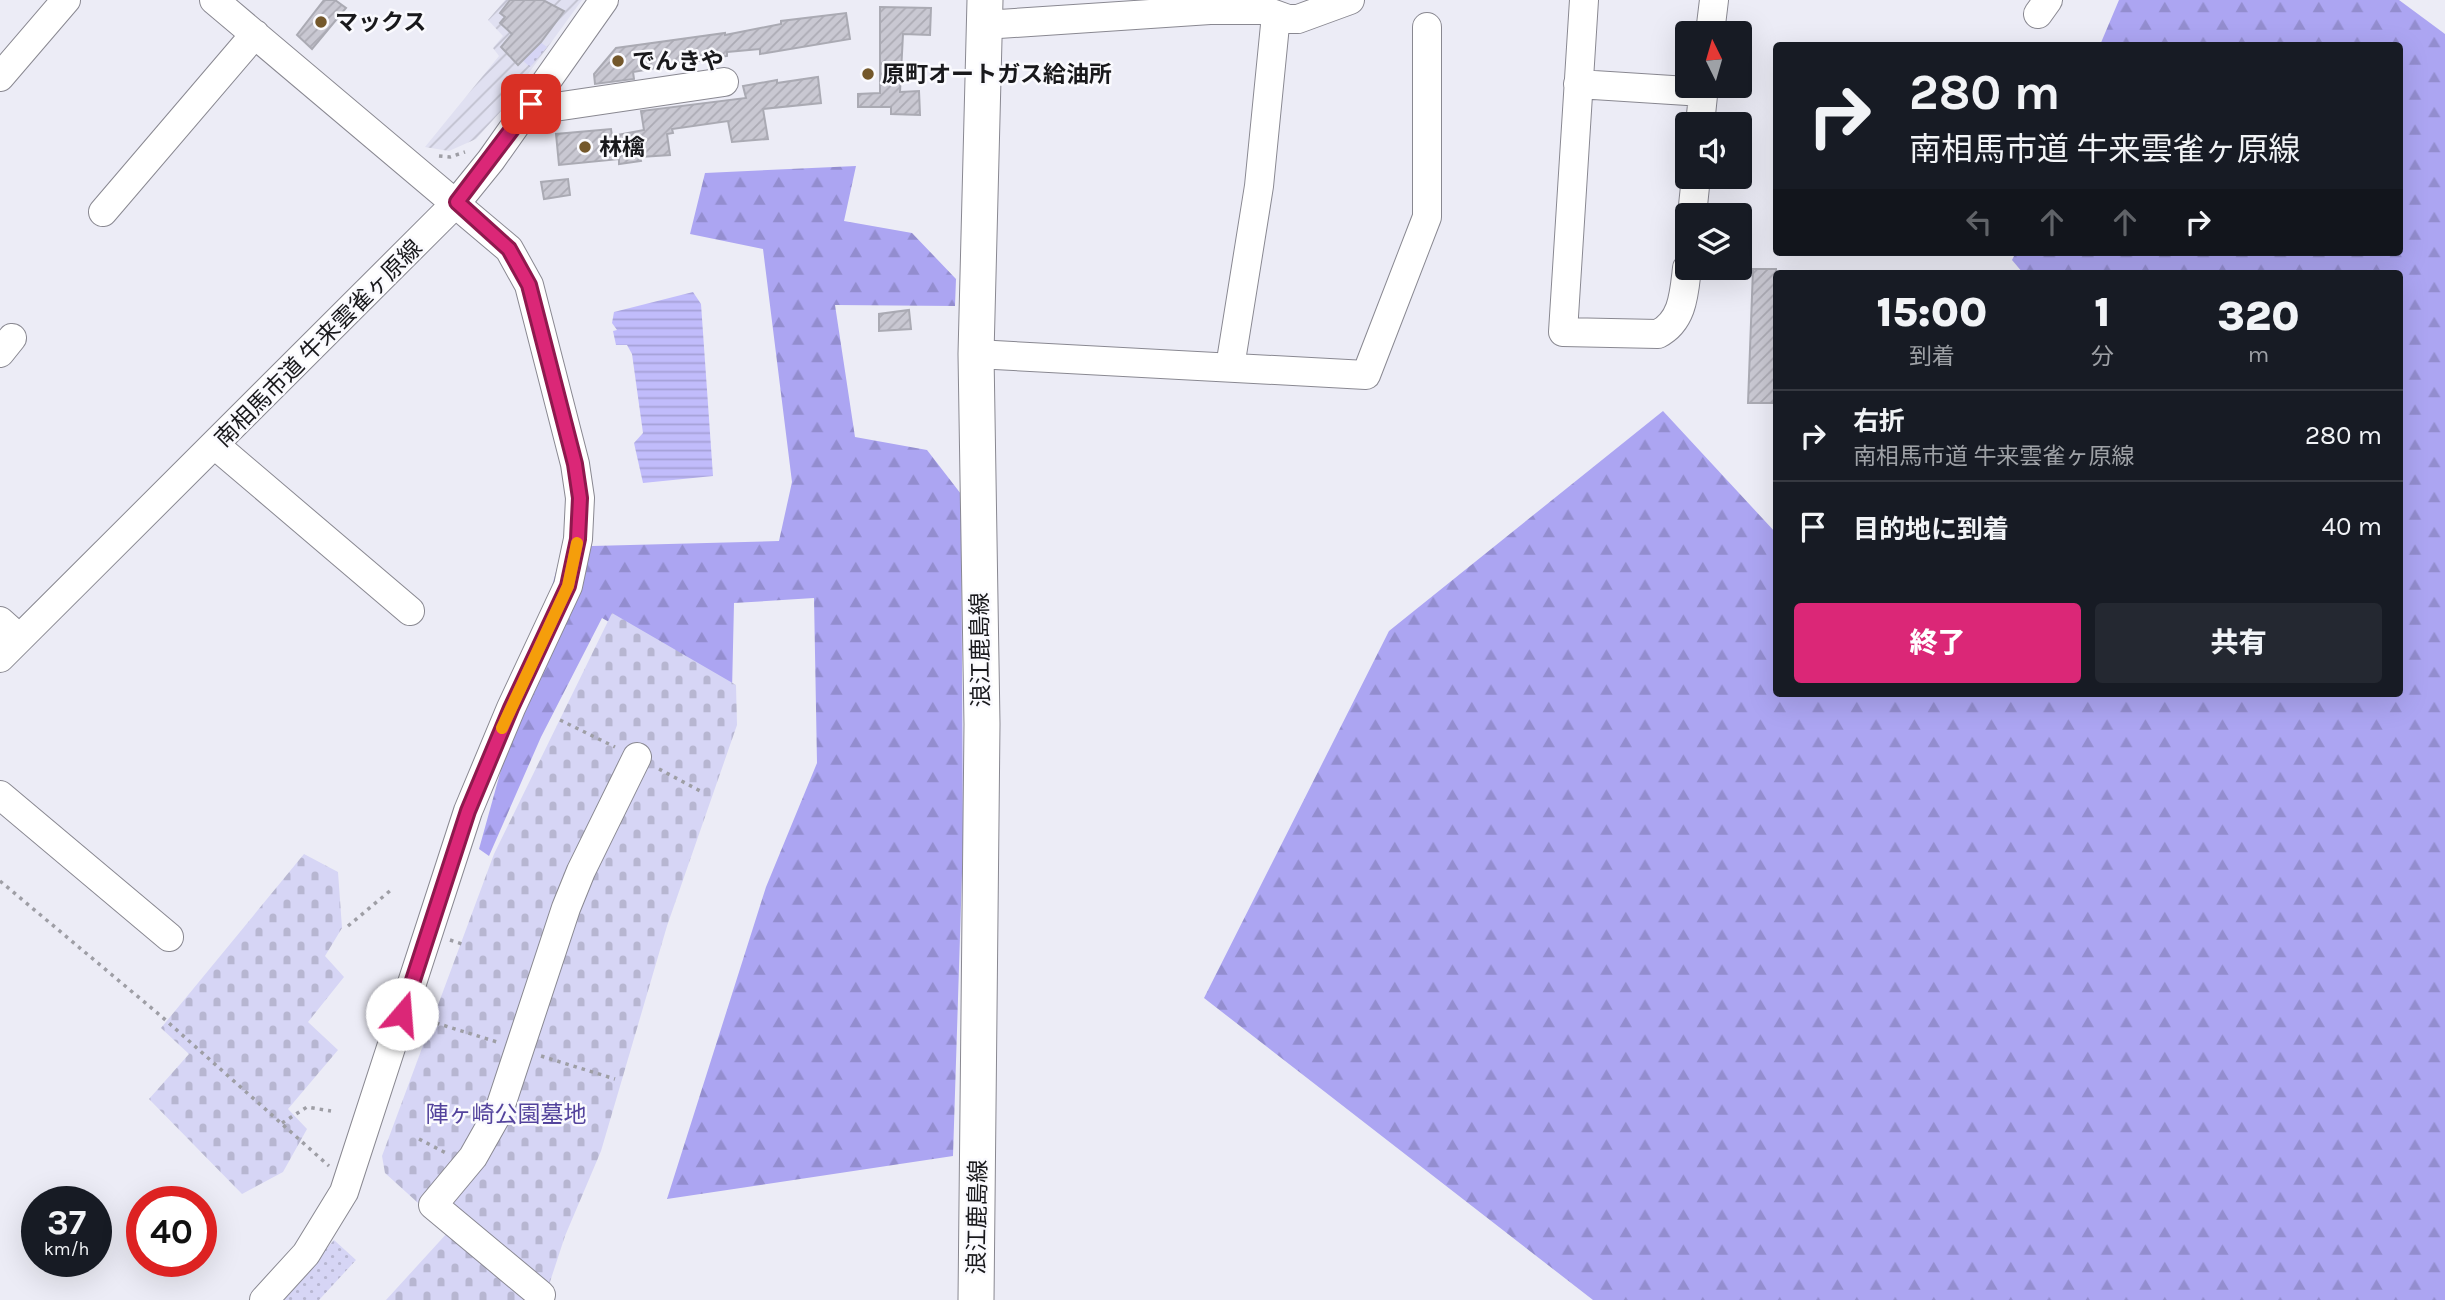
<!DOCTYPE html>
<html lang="ja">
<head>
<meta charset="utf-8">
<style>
	body { margin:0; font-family:Karla,"Noto Sans JP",sans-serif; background:#242831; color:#f1f3f6; height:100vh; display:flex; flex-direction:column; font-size:26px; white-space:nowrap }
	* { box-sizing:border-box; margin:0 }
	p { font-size:23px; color:#9ea1a6 }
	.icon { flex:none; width:38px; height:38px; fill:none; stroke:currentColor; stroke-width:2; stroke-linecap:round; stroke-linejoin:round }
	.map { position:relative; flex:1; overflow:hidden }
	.drawer { position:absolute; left:1773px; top:270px; width:630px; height:427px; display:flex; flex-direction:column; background:#171b24; border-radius:7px; box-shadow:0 7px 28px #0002 }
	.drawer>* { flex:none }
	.top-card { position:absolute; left:1773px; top:42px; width:630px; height:214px; border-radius:7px; box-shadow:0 7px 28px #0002; background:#171b24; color:#f1f3f6; overflow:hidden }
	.needle { width:46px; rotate:355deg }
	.controls { position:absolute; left:1675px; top:21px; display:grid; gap:14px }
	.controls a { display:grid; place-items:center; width:77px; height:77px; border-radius:7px; background:#171b24; box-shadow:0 7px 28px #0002; font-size:35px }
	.speed { position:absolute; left:21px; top:1186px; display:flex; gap:14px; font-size:35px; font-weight:700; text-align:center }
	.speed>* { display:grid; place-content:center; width:91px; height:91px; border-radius:50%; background:#171b24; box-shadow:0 7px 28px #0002; line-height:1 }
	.speed small { font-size:18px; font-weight:400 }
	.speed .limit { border:10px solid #d22; background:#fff; color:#111 }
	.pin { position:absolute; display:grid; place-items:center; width:60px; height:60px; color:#fff; margin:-30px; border-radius:14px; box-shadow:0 4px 10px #0006 }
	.me { position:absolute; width:77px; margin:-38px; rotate:18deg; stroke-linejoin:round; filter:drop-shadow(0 0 5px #0008) }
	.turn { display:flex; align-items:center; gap:24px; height:147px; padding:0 21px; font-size:32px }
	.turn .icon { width:91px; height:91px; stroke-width:2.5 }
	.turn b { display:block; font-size:49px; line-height:60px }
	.lanes { display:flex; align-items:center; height:66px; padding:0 21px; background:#0003; justify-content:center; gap:35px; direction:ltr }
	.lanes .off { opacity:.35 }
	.eta { display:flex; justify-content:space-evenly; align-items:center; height:119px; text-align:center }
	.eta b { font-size:42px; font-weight:800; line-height:49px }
	.button { display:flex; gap:14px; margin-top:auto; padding:14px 21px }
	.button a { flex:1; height:80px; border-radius:7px; background:#db2777; color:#fff; font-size:28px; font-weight:800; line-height:80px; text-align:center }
	.button a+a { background:#242831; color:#f1f3f6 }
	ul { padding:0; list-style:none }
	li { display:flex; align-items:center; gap:21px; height:91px; padding:0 21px; border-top:2px solid #363941 }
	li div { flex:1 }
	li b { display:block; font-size:26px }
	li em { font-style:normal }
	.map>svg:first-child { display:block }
	.industrial { fill:url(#industrial-furrows) }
	.forest { fill:url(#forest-firs) }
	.cemetery { fill:url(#cemetery-stones) }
	.park { fill:url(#park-dots) }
	.water { fill:url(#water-rules) }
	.building { fill:url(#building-hatch); stroke:#aaaab3; stroke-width:2 }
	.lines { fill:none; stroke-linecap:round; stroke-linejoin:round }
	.minor-casing { stroke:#898891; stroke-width:30 }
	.major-casing { stroke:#898891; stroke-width:37 }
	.path { stroke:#9e9ea5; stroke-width:3.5; stroke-dasharray:3.5 5; stroke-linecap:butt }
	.minor { stroke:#fff; stroke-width:28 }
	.major { stroke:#fff; stroke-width:35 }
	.route-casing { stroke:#8e194d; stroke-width:18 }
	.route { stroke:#db2777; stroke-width:12 }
	.slow { stroke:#f59e0b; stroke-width:12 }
	.poi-dot { fill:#74582b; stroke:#fafafe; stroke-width:2.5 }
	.labels { text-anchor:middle; stroke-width:5; stroke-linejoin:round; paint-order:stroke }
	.poi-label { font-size:23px; font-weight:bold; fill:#19191c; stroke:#fafafe; text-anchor:start }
	.street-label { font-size:23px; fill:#19191c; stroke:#fafafe }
	.park-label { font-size:23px; fill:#53439c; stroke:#fafafe }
</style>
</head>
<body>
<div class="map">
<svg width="2445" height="1300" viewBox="0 0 2445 1300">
	<defs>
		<pattern id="industrial-furrows" width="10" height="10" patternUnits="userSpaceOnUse" patternTransform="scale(1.75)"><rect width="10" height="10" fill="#e0e0f1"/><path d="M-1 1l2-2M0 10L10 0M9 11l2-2" fill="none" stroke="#c0c0ce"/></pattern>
		<pattern id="forest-firs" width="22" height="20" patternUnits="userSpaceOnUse" patternTransform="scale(1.75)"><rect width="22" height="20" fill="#aca5f2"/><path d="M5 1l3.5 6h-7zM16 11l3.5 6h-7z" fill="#938dcf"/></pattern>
		<pattern id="cemetery-stones" width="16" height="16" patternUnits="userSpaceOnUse" patternTransform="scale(1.75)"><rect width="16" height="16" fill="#d6d5f5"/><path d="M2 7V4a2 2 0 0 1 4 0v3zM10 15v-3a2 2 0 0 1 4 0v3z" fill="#b7b6d1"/></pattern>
		<pattern id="park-dots" width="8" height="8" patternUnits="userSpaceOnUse" patternTransform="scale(1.75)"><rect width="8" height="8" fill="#d6d5f5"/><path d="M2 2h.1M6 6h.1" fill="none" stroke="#b7b6d1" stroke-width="1.8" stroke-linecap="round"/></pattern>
		<pattern id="water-rules" width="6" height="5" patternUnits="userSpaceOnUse" patternTransform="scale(1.75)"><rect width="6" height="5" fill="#c1bcfb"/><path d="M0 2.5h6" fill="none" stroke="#a5a1d7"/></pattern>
		<pattern id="building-hatch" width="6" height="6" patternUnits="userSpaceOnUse" patternTransform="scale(1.75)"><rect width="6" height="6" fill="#c9c8d2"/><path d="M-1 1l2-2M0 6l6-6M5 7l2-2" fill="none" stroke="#acabb4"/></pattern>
	</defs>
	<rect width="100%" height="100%" fill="#ececf6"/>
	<path class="industrial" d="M505,0H582L501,111L476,139L449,151L425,147L499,56L493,48L503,36L488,20Z"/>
	<path class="forest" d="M2119,0H2399L2445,34V1300H1593L1204,998L1389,631L1663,411L1776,533V693H2399V273H2023L2012,260L2016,252H2399V46L2100,45Z
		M856,166L844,221L912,233L956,279L955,306L835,305L855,437L927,450L961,494L963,842L953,1156L667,1199L766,887L817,763L814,598L734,603L732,691L602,618L541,737L489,856L479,849L562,550L592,546L779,541L792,482L763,249L690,234L705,173Z"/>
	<path class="cemetery" d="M612,613L736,685L737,725L667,926L601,1151L565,1236L544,1300H386L449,1231L385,1173L382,1156L494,854Z
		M304,854L338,872L342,928L325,956L344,977L308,1022L338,1050L288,1109L307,1129L283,1172L242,1194L149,1099L189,1054L161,1028Z"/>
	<path class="park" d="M528,33L547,47L530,67L512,51Z
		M334,1240L356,1260L319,1300H281Z"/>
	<path class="water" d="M693,292L701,304L713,476L643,483L634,443L643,433L632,354L627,345H616L613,331L617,330L612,323L614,312Z"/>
	<path class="building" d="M324,0H335L346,8L312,49L297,35Z
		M510,0H543L564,11L541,42L518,65L501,47L512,34L500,23L505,17L500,13Z
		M880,7L931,8L930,35L903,34L900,92L919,91L920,115L891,114V107H858V94L880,93Z
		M846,13L850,39L760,54V49L727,52V56L633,72L634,79L595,84L594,74L616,48L725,33V35L781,24V21Z
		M818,77L821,103L763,109L768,139L732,142L728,121L672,129L673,133L667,134L670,155L640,157L641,161L619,164V159L559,165L556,134L611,129L612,136L644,130L641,111L746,98L743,86L777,80V83Z
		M568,179L570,195L544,199L541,182Z
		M1753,269H1776V403H1748Z
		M909,310L911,329L879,331V314Z"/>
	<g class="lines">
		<defs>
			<path id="minor" d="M214,0L509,249L529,285L575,464L580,498L578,539L568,586L511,708L468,811L344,1192L306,1254L264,1300
				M1584,0L1563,332L1658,334C1683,321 1684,294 1687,268
				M2038,14L2048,0
				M984,25L1210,10H1263L1288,19H1298L1350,0
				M1710,33L1714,0
				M0,77L66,0
				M1578,84L1703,92
				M531,104L555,107L724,82
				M1700,124L1704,86
				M103,212L255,34
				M1692,215L1696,177
				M0,353L12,338
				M976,354L1366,375L1427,217V27
				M1230,367L1259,186L1276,15
				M215,445L410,611
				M0,621L19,638
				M0,658L457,202L491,160L604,0
				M0,795L169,937
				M539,1300L541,1295L433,1205L473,1157L499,1111L566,908L581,871L637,757"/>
			<path id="major" d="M976,1300L982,724L976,354L985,0"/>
		</defs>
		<use href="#minor" class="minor-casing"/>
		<use href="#major" class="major-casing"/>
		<path class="path" d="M439,156L450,157L465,152
			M560,720L615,747
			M659,769L704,793
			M0,881L161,1016L329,1166
			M348,926L391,890
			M450,940L465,945
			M436,1023L497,1042
			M541,1056L615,1079
			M282,1123L307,1107L331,1111
			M419,1139L446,1153"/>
		<use href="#minor" class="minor"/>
		<use href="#major" class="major"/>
	</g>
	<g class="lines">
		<defs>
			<path id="route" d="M402,1014L468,811L511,708L568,586L578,539L580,498L575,464L529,285L509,249L457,202L531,104"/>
		</defs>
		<use href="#route" class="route-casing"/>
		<use href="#route" class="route"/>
		<path class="slow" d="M502,728L568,586L577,543"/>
	</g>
	<g class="poi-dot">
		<circle cx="321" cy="22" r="7"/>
		<circle cx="618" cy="61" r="7"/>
		<circle cx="868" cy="74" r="7"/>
		<circle cx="585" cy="147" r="7"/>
	</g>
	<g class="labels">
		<g class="poi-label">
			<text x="335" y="30">マックス</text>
			<text x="632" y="69">でんきや</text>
			<text x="882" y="82">原町オートガス給油所</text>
			<text x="599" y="155">林檎</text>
		</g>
		<g class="street-label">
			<text transform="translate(318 343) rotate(-45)" y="8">南相馬市道 牛来雲雀ヶ原線</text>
			<text transform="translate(980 650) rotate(-91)" y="8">浪江鹿島線</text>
			<text transform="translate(977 1217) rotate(-89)" y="8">浪江鹿島線</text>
		</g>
		<g class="park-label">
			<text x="506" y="1122">陣ヶ崎公園墓地</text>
		</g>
	</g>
</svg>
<div class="controls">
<a><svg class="needle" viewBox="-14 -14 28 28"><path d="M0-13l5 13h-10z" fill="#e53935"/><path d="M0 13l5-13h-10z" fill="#9ea1a6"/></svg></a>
<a><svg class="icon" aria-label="sound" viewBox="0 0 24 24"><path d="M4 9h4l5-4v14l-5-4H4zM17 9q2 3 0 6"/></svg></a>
<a><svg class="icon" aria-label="layers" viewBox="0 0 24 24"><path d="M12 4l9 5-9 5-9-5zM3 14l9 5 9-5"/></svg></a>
</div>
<div class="speed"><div>37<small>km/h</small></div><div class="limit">40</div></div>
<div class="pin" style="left:531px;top:104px;background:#d93025"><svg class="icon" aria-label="arrive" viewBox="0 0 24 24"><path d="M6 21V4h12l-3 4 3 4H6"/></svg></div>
<svg class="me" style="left:402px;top:1014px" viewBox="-20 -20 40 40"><circle r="19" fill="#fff"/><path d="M0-13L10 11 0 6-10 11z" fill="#db2777"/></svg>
<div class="top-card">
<div class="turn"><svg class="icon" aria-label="right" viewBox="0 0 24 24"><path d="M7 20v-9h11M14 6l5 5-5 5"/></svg><div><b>280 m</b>南相馬市道 牛来雲雀ヶ原線</div></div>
<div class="lanes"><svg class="icon off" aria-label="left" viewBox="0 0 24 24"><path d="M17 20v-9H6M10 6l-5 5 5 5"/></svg><svg class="icon off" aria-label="ahead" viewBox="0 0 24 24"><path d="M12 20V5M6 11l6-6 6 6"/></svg><svg class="icon off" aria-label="ahead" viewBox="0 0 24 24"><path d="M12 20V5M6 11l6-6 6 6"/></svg><svg class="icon" aria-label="right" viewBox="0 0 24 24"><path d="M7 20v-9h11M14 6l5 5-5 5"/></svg></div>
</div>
<section class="drawer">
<div class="eta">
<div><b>15:00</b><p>到着</p></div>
<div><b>1</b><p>分</p></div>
<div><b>320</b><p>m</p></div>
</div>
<ul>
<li><svg class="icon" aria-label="right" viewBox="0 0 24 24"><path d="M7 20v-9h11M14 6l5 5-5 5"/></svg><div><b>右折</b><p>南相馬市道 牛来雲雀ヶ原線</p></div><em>280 m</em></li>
<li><svg class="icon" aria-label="arrive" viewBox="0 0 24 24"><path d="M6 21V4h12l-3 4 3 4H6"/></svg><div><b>目的地に到着</b></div><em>40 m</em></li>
</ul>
<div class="button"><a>終了</a><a>共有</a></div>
</section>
</div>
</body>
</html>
